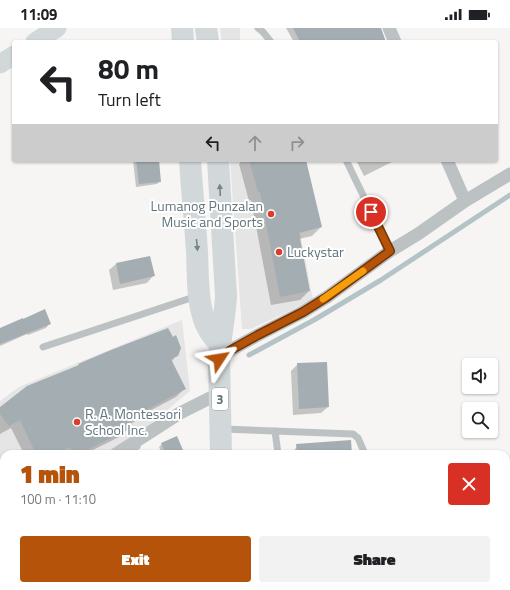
<!DOCTYPE html>
<html lang="en">
<head>
<meta charset="utf-8">
<style>
	body { margin:0; font-family:"Titillium Web",sans-serif; background:#f2f2f2; color:#202124; height:100vh; display:flex; flex-direction:column; font-size:15px; white-space:nowrap }
	* { box-sizing:border-box; margin:0 }
	p { font-size:13px; color:#757577 }
	.icon { flex:none; width:22px; height:22px; fill:none; stroke:currentColor; stroke-width:2; stroke-linecap:round; stroke-linejoin:round }
	.map { position:relative; flex:1; overflow:hidden }
	.sheet { position:absolute; left:0px; top:422px; width:510px; height:140px; display:flex; flex-direction:column; background:#fff; border-radius:12px 12px 0 0; box-shadow:0 1px 3px #0004 }
	.sheet>* { flex:none }
	.banner { position:absolute; left:12px; top:12px; width:486px; height:122px; border-radius:4px; box-shadow:0 1px 3px #0004; background:#fff; color:#202124; overflow:hidden }
	.controls { position:absolute; left:462px; top:330px; display:grid; gap:8px }
	.controls a { display:grid; place-items:center; width:36px; height:36px; border-radius:4px; background:#fff; box-shadow:0 1px 3px #0004; font-size:20px }
	.pin { position:absolute; display:grid; place-items:center; width:34px; height:34px; color:#fff; margin:-17px; border:2px solid #fff; border-radius:50%; box-shadow:0 1px 4px #0007 }
	.me { position:absolute; width:44px; margin:-22px; rotate:57deg; stroke-linejoin:round; filter:drop-shadow(0 0 3px #0008) }
	.turn { display:flex; align-items:center; gap:14px; height:84px; padding:0 20px; font-size:18px }
	.turn .icon { width:52px; height:52px; stroke-width:2.5 }
	.turn b { display:block; font-size:28px; line-height:34px }
	.lanes { display:flex; align-items:center; height:38px; padding:0 20px; background:#0003; justify-content:center; gap:20px; direction:ltr }
	.lanes .off { opacity:.35 }
	.round { display:grid; place-items:center; flex:none; width:42px; height:42px; border-radius:4px; background:#f2f2f2 }
	.headline { display:flex; align-items:center; justify-content:space-between; height:68px; padding:0 20px }
	h1 { font-size:24px; font-weight:800; line-height:30px; color:#b45309 }
	.button { display:flex; gap:8px; margin-top:auto; padding:8px 20px }
	.button a { flex:1; height:46px; border-radius:4px; background:#b45309; color:#fff; font-size:16px; font-weight:800; line-height:46px; text-align:center }
	.button a+a { background:#f2f2f2; color:#202124 }
	.status { display:flex; justify-content:space-between; align-items:center; height:28px; padding:0 20px; background:#fff; direction:ltr }
	.status svg { height:11px; fill:currentColor }
	.map>svg:first-child { display:block }
	.built { fill:#e4e5e4 }
	.shadow { fill:#0003 }
	.lines { fill:none; stroke-linecap:round; stroke-linejoin:round }
	.stream { stroke:#b4c3c5; stroke-width:5 }
	.building { fill:#a4aeb2 }
	.lane { stroke:#bcc2c4; stroke-width:7 }
	.street { stroke:#bcc2c4; stroke-width:13 }
	.secondary { stroke:#d2d8da; stroke-width:19 }
	.highway { stroke:#d2d8da; stroke-width:22 }
	.oneway { fill:#73848a }
	.route-casing { stroke:#753606; stroke-width:10 }
	.route { stroke:#b45309; stroke-width:7 }
	.slow { stroke:#f59e0b; stroke-width:7 }
	.poi-dot { fill:#db3d2d; stroke:#fff; stroke-width:1.5 }
	.labels { text-anchor:middle; stroke-width:4; stroke-linejoin:round; paint-order:stroke }
	.shield { fill:#fff; stroke:#919ea3; stroke-width:1 }
	.shield-label { font-size:13px; font-weight:bold; fill:#62757c }
	.poi-label { font-size:14px; fill:#62757c; stroke:#fff; text-anchor:start }
</style>
</head>
<body>
<div class="status"><b>11:09</b><svg viewBox="0 0 49 12"><path d="M0 12V9h3v3zM5 12V6h3v6zM10 12V3h3v9zM15 12V0h3v12zM26 1h20v11H26zM47 4h2v5h-2z"/></svg></div>
<div class="map">
<svg width="510" height="562" viewBox="0 0 510 562">
	<rect width="100%" height="100%" fill="#f6f5f3"/>
	<path class="built" d="M220,0H240V14H222Z
		M230,132H286L313,272L251,301H242Z
		M182,292L190,363L128,415L110,426H4V473L0,466V373L19,359Z
		M510,468V562H254L253,558H506V470L507,469Z"/>
	<path class="shadow" d="M286,0H380L385,14H294Z
		M133,132H158L160,153L157,156L136,159Z
		M240,132H305L321,199L312,208L299,211L309,263L300,272L271,277L251,172L249,173L239,136L240,135Z
		M356,132H396L364,148Z
		M150,229L153,248L147,255L113,262L109,242L116,236Z
		M50,295L46,300L28,307L27,306L0,318V301Z
		M177,327L171,334L184,361L176,369L140,388L134,394L128,397L129,400L121,408L85,426H24L11,400L0,406V380L77,339L79,337Z
		M298,336L328,379L321,385L293,387L291,343Z
		M162,416L181,421L178,424L175,426H162L159,419Z
		M299,417L351,426H293V423Z
		M510,511V562H485L488,558H506V512Z
		M67,558H182V562H59Z"/>
	<g class="lines">
		<path class="stream" d="M249,327L314,292L381,252L510,167
			M128,426L138,419
			M0,522L4,519"/>
	</g>
	<path class="building" d="M293,0H381L386,14H300Z
		M136,132H159L161,154L139,156Z
		M249,132H306L322,199L299,205L310,263L280,269L260,164H258Z
		M150,228L155,248L120,256L116,235Z
		M45,281L51,296L0,316V300L23,290V291Z
		M168,300L173,309L176,307L181,320L178,328L171,331L186,361L142,384L144,386L128,394L131,400L79,426H73L70,419L56,426H36L20,392L9,398L0,386V379L27,358L79,337L78,336L111,322Z
		M327,334L329,379L299,381L297,335Z
		M177,408L183,422L173,426H166L161,415Z
		M351,412L352,426H297L296,416Z"/>
	<g class="lines">
		<path class="lane" d="M258,0L263,4L271,14
			M346,132L390,223
			M43,319L197,268
			M223,401L353,406L358,410L365,426
			M275,403L278,426
			M506,501L510,500
			M486,558L487,562
			M278,562L293,558"/>
		<path class="street" d="M389,0L395,14
			M447,132L465,173
			M219,331L231,322L258,307L303,284L327,269L390,223L418,206L465,173L510,146
			M116,426L180,385L220,365
			M0,512L4,509"/>
		<path class="secondary" d="M35,14L57,0
			M0,36L14,27"/>
		<path class="highway" d="M182,0L183,14
			M206,0L208,14
			M190,132C192,163 195,193 197,224C198,245 197,268 203,288C206,300 212,307 220,317
			M218,132L226,268C225,289 220,309 219,331L221,426
			M225,558V562"/>
	</g>
	<defs><path id="oneway-solid" d="M-6-.8H1V-3.2L6.5 0L1 3.2V.8H-6Z"/></defs>
	<g class="oneway">
		<use href="#oneway-solid" transform="translate(220 162) rotate(-93)"/>
		<use href="#oneway-solid" transform="translate(197 217) rotate(85)"/>
	</g>
	<g class="lines">
		<defs>
			<path id="route" d="M219,331L231,322L258,307L303,284L327,269L390,223L371,184"/>
		</defs>
		<use href="#route" class="route-casing"/>
		<use href="#route" class="route"/>
		<path class="slow" d="M323,271L363,243"/>
	</g>
	<g class="poi-dot">
		<circle cx="271" cy="186" r="4"/>
		<circle cx="279" cy="224" r="4"/>
		<circle cx="77" cy="394" r="4"/>
	</g>
	<g class="labels">
		<rect class="shield" x="212" y="360" width="16" height="22" rx="3"/>
		<g class="shield-label">
			<text x="220" y="376">3</text>
		</g>
		<g class="poi-label">
			<text x="263" y="183" text-anchor="end">Lumanog Punzalan<tspan x="263" dy="16">Music and Sports</tspan></text>
			<text x="287" y="229">Luckystar</text>
			<text x="85" y="391">R. A. Montessori<tspan x="85" dy="16">School Inc.</tspan></text>
		</g>
	</g>
</svg>
<div class="controls">
<a><svg class="icon" aria-label="sound" viewBox="0 0 24 24"><path d="M4 9h4l5-4v14l-5-4H4zM17 9q2 3 0 6"/></svg></a>
<a><svg class="icon" aria-label="search" viewBox="0 0 24 24"><circle cx="10" cy="10" r="6"/><path d="M15 15l6 6"/></svg></a>
</div>
<div class="pin" style="left:371px;top:184px;background:#d93025"><svg class="icon" aria-label="arrive" viewBox="0 0 24 24"><path d="M6 21V4h12l-3 4 3 4H6"/></svg></div>
<svg class="me" style="left:219px;top:331px" viewBox="-20 -20 40 40"><path d="M0-17L14 15 0 8-14 15z" fill="#b45309" stroke="#fff" stroke-width="4"/></svg>
<div class="banner">
<div class="turn"><svg class="icon" aria-label="left" viewBox="0 0 24 24"><path d="M17 20v-9H6M10 6l-5 5 5 5"/></svg><div><b>80 m</b>Turn left</div></div>
<div class="lanes"><svg class="icon" aria-label="left" viewBox="0 0 24 24"><path d="M17 20v-9H6M10 6l-5 5 5 5"/></svg><svg class="icon off" aria-label="ahead" viewBox="0 0 24 24"><path d="M12 20V5M6 11l6-6 6 6"/></svg><svg class="icon off" aria-label="right" viewBox="0 0 24 24"><path d="M7 20v-9h11M14 6l5 5-5 5"/></svg></div>
</div>
<section class="sheet">
<div class="headline"><div><h1>1 min</h1><p>100 m · 11:10</p></div><a class="round" style="background:#d93025;color:#fff"><svg class="icon" aria-label="close" viewBox="0 0 24 24"><path d="M6 6l12 12M18 6L6 18"/></svg></a></div>
<div class="button"><a>Exit</a><a>Share</a></div>
</section>
</div>
</body>
</html>
